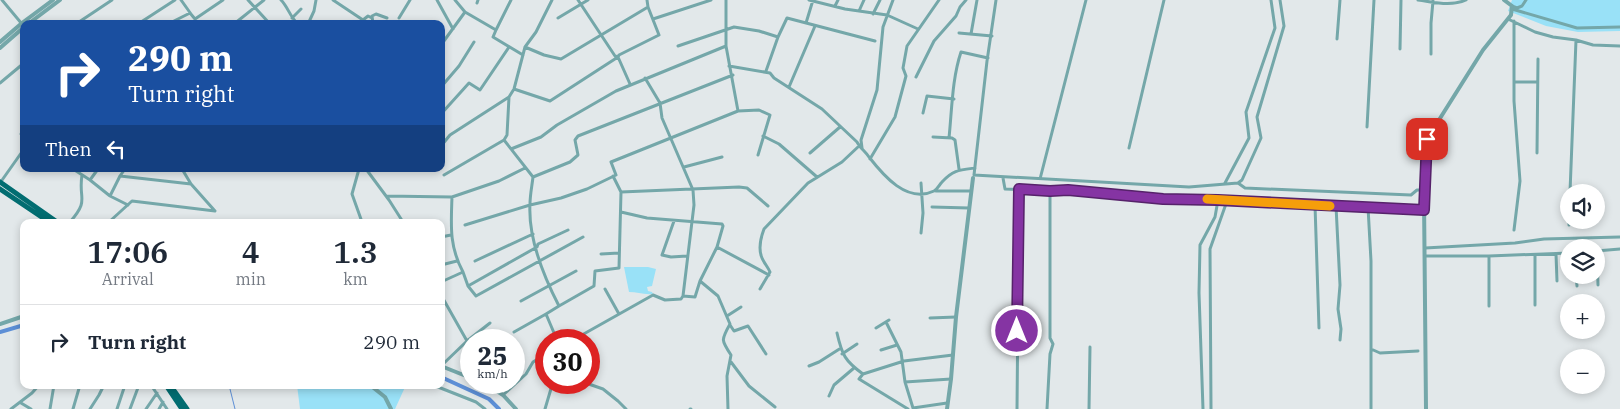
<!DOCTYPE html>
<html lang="en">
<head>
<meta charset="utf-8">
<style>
	body { margin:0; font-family:"IBM Plex Serif",serif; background:#f6f6f7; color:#1f2937; height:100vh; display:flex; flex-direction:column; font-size:19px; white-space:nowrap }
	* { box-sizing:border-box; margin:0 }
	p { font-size:16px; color:#747a83 }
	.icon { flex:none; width:28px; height:28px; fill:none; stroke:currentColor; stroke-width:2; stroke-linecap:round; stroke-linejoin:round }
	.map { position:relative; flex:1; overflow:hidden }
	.details { position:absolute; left:20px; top:219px; width:425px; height:170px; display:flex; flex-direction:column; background:#fff; border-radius:10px; box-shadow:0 2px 8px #0003 }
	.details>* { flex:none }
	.banner { position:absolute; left:20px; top:20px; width:425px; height:152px; border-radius:10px; box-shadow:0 2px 8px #0003; background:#1a4fa0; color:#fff; overflow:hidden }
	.tools { position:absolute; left:1560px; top:184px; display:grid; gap:10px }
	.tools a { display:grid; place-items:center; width:45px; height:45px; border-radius:50%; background:#fff; box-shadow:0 2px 8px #0003; font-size:25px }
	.speed { position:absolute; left:460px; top:329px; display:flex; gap:10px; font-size:25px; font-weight:700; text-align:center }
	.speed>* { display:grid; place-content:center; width:65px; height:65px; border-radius:50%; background:#fff; box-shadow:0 2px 8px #0003; line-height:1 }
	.speed small { font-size:12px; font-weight:400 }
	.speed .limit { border:8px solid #d22; background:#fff; color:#111 }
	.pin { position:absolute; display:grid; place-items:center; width:42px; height:42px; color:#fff; margin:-21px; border-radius:10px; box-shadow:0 2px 8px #0006 }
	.me { position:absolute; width:55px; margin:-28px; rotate:0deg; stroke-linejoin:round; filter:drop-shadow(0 0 4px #0008) }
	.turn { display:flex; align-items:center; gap:18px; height:105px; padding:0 25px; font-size:22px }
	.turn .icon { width:65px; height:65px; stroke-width:2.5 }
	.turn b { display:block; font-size:35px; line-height:42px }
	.then { display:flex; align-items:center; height:48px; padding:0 25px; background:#0003; gap:10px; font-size:19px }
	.eta { display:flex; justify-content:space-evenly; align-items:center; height:85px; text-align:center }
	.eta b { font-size:30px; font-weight:600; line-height:35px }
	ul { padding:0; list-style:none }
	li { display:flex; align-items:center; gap:15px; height:75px; padding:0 25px; border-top:1px solid #e0e1e3 }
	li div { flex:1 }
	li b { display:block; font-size:19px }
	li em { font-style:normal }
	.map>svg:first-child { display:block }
	.green { fill:#99e1f7 }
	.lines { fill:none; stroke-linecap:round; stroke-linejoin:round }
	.stream { stroke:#5d8fd6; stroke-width:1 }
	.canal { stroke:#5d8fd6; stroke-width:4 }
	.minor { stroke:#74a7a9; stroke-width:3 }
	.tertiary { stroke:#74a7a9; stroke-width:4 }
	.primary { stroke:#026d71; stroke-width:5 }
	.route-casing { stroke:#56226a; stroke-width:12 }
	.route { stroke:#8534a3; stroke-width:9 }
	.slow { stroke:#f59e0b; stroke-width:9 }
</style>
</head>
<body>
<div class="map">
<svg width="1620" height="409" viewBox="0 0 1620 409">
	<rect width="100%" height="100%" fill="#e2e8ea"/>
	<path class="green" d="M1512,0H1620V31L1578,32L1546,26L1508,11Z
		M624,267H648L656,269L652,286L647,287L648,291L652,292L653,294C644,295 637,292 629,292Z
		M297,385H406L395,409H300Z"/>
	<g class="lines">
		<path class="stream" d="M229,385L235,409"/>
		<path class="canal" d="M0,332L24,325
			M441,377L489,399L499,409"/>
		<path class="minor" d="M2,0L22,24
			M181,0L191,14
			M248,0L270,24
			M281,0C288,7 290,17 298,24
			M333,0L363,20L368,16L372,18
			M437,0L453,29
			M552,0L536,32L525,47L514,89L509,97L507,135L504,140L533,177C532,186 530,195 530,204C528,238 544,277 559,306L546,314L557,340
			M578,0L615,56L618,57L630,84
			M726,0V46L738,111
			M809,0L845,9L887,15L918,29
			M1418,0C1434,2 1450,7 1466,0
			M477,3L478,0
			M835,6L838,0
			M1512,6L1517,8L1522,6L1526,0
			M1512,9L1577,28L1620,27
			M859,11L864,0
			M465,12L496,30L511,0
			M873,14L880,0
			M292,18L301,9
			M399,18L410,0
			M558,18L588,0
			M653,19L711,0
			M1508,19L1535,32L1553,37L1576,40L1593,45L1620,46
			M174,21L190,13L195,19L223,0
			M1514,21V101L1520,181L1514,230
			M806,23L813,0
			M76,24L112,0
			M138,24L175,0
			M234,24L264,0
			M308,24L314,11L316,0
			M373,24L372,16L376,14L387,18
			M496,30L493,37L523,55
			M959,33L992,36
			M971,34L977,0
			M1337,39L1340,0
			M441,45L465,12L455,0
			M678,46L734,27L759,31L778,37
			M525,47L544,55L561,59L648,7
			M1400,49L1401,0
			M1431,54V23L1433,1
			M729,66L770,73L774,78L822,109L857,142C860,148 865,151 869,157C883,175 907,204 934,191C938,189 939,185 942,182C953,170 959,170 975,168
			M766,71L778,37L787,18L875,41
			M916,77L934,41L956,16L960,7L966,0
			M1514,82H1537
			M0,83L24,63
			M441,87L459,66L474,42
			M789,87L815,26
			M514,89L550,101L618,57L619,55L659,35L648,7L647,0
			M923,113L927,96L954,99
			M441,114L469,83L480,90L509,47
			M24,127L21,134L24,137
			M1367,127L1374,0
			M763,136L779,144L817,177
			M933,137L952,138L955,140L959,169
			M949,138C952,109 952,79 961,52L988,58
			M441,146L450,135L509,97
			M862,148L861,140L877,90L883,27L893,0
			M1129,148L1164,0
			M511,149L541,137L557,125L616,91L726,46
			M810,153L840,127
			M1537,153L1538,59
			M870,159L895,117L906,76L903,68L907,46L939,0
			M684,167L722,157
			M73,169L90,180L98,169
			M182,169L191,184L215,211
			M359,169L352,194L362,222
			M366,169L389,200L403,222
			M444,175L504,140
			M974,175L1189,187L1238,183L1242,180L1261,138L1257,117L1284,26L1280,0
			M974,175L987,61L996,0
			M120,176L125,169
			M533,177L570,162L578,155L575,140L578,136L733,75
			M1003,178L1005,189L1050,191H1068L1163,199L1218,200L1425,210
			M1040,179L1086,0
			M90,180L110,196L128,205
			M0,183L24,149
			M921,183L923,213L921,233
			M1225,183L1249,138L1246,112L1275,28L1271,0
			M1238,183L1245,188L1411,195L1417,190H1425
			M936,191H971
			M621,192L739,187L747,188L768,206
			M1570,192L1576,40
			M110,196L120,176L191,184
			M386,196L452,197L499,181L525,168
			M452,197C451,225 449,246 463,272
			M1315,205L1319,328
			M1336,206L1340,285L1338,309L1341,329L1340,340
			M932,207L969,208
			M1368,207L1371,261V409
			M621,212L647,218L722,224L723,226L717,247L700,281
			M674,221L662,255L671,257L687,256
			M70,222C90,199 78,200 82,175
			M109,222L132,201L215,211
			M465,225L530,205L561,198L587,189L616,175L611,162L738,111L759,110L770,115L758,155
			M1569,225V220
			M441,237L451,235
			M717,247L769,275
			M1425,248L1515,243L1544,239L1620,237
			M1596,251L1620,249
			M1597,251L1598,285
			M601,254L619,253
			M1556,254L1557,281
			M1535,255V305
			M1425,256H1489L1569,253
			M475,261L533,234
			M441,265L457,261
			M1576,275L1577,286
			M441,282L463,272L468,286L476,296L583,237
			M468,286L537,247L538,244L568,230
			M605,289L619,314
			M760,289L770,272C768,267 764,263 762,258C758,249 761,237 764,229L808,183L842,162L859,146
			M441,295L467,341
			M683,296L695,297L700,281L718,296L730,324C721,340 721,340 731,355L727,376L728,409
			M521,301L576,271
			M559,306L594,286L595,271L619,268L621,192L613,176
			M1489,306V256
			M727,316L741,307
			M930,318L956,317
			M886,322L901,352L905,382L913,408
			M730,325L734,331L748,326L766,354
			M876,328L889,320
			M514,332L546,314
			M837,333C842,355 845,361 863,374
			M573,340L653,295L665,300L681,299L683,296L694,205L693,190L662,118L660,103L645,78
			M1371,349L1380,353L1418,351
			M881,350L897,345
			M842,354L857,344
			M731,362L749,386L775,407
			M441,366L467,341L490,323
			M809,366L819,362L841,348
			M583,382L603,389L618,401L626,409
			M905,382L951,379
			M151,385L167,409
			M433,385L476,402L485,409
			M503,395L526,374L533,362L546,354
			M829,396L834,385L854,368
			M21,403L31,409
			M913,408L947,403
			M11,409L32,393L39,385
			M50,409L54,385
			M73,409L80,385
			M90,409L99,395L104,385
			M117,409L125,385
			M130,409L139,385
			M146,409L157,393
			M159,409L163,402
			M545,409L553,382
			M690,409H691
			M908,409L859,379L863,374L904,361L953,355
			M1017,409L1019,189
			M1047,409L1050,354L1053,344L1050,338V191
			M1089,409L1090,347
			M1203,409L1199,293L1200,245L1215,217L1218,200
			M1211,409L1210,249L1227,201"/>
		<path class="tertiary" d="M28,24L60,0
			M0,42L22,23L53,0
			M0,48L24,27
			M0,324L24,316
			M441,366L471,378
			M483,382L503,395L516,409
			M370,385L385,397L391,409
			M947,409L951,379L956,317L973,178
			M1426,409L1424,198L1427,139L1483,50L1511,15L1512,6L1504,0"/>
		<path class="primary" d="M0,182L57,222
			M0,189L49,222
			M166,385L182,409
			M170,385L187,409"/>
	</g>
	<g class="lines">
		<defs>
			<path id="route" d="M1017,331L1019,189L1050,191L1068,190L1163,199L1218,200L1424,210L1427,139"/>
		</defs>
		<use href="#route" class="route-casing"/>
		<use href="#route" class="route"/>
		<path class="slow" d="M1207,199L1330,206"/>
	</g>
</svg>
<div class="tools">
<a><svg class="icon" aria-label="sound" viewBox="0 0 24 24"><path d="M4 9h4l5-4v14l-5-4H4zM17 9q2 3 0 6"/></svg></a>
<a><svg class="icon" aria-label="layers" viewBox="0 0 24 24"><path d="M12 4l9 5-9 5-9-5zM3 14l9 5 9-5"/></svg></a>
<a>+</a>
<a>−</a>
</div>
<div class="speed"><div>25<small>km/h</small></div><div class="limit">30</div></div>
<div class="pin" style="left:1427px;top:139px;background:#d93025"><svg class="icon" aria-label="arrive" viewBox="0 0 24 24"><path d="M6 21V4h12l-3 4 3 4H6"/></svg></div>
<svg class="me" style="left:1017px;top:331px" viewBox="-20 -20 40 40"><circle r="17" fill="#8534a3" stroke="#fff" stroke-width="3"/><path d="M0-11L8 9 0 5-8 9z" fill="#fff"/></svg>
<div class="banner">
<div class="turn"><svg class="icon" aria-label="right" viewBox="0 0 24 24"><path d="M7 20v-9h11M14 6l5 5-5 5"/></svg><div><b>290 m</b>Turn right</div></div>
<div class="then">Then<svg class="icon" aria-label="left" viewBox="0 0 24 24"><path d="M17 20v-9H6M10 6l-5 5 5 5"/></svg></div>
</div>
<section class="details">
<div class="eta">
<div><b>17:06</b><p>Arrival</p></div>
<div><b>4</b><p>min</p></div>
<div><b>1.3</b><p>km</p></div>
</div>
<ul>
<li><svg class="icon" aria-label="right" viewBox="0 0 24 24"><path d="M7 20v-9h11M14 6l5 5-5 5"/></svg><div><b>Turn right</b></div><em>290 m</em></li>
</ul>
</section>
</div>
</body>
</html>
